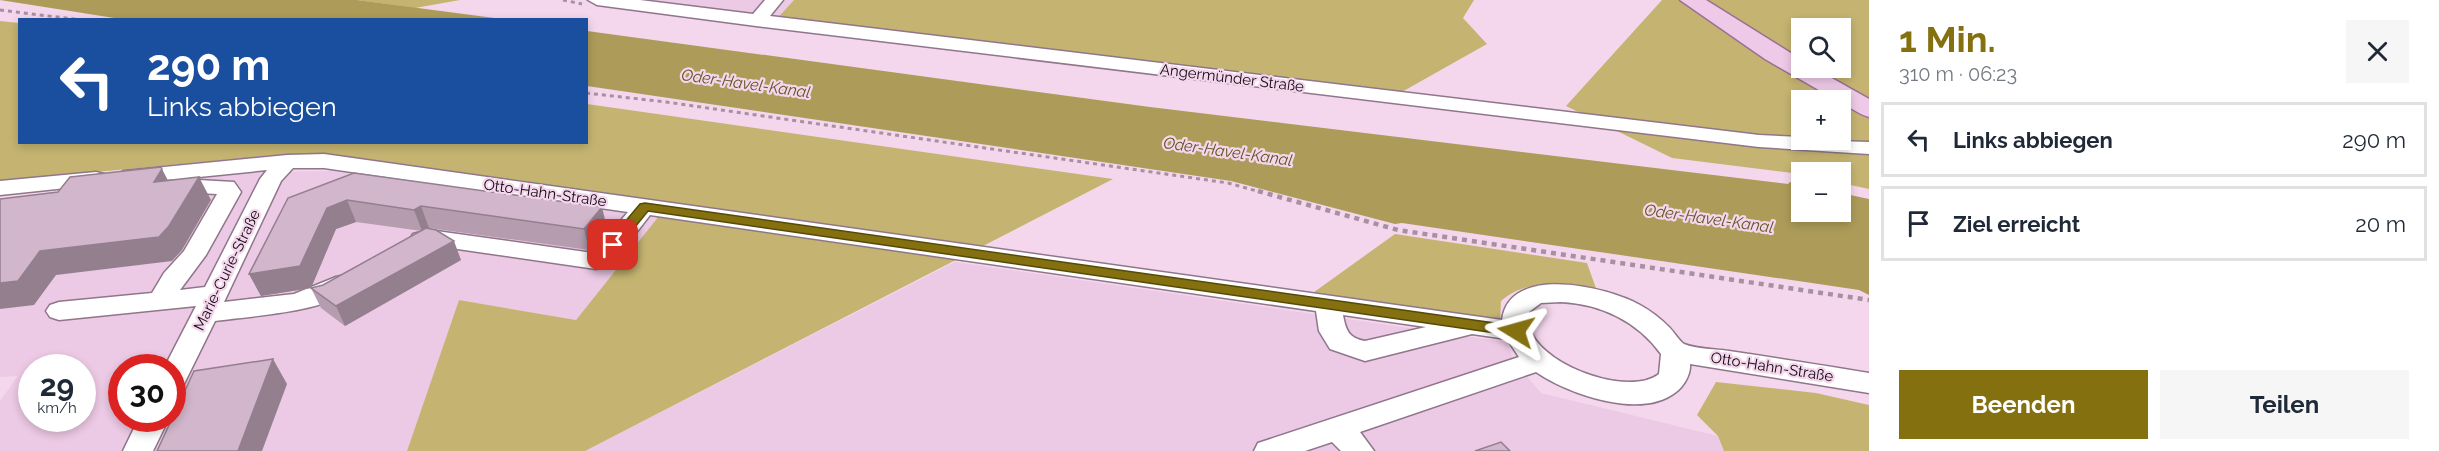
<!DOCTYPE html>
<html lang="de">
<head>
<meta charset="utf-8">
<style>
	body { margin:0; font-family:Raleway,sans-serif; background:#f6f6f7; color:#1f2937; height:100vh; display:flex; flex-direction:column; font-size:22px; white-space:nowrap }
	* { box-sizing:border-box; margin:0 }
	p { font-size:20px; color:#747a83 }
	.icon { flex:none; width:33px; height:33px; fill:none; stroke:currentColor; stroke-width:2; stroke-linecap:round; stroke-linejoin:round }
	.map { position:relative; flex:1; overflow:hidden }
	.side { display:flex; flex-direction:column; background:#fff; width:570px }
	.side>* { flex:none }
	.hud { position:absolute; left:18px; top:18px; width:570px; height:126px; border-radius:0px; box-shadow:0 3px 9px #0003; background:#1a4fa0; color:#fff; overflow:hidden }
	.buttons { position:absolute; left:1791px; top:18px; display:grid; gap:12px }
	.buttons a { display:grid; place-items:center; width:60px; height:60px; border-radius:0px; background:#fff; box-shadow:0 3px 9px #0003; font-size:30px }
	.speed { position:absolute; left:18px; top:354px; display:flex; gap:12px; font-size:30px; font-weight:700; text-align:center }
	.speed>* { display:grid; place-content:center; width:78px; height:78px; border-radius:50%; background:#fff; box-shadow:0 3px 9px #0003; line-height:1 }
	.speed small { font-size:15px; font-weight:400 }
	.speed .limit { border:9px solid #d22; background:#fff; color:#111 }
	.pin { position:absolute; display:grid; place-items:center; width:51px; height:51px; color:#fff; margin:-26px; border-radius:12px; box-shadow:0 3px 9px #0006 }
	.me { position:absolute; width:66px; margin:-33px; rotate:278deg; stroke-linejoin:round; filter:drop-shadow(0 0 4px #0008) }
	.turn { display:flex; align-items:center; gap:21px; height:126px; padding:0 30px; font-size:27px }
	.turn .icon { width:78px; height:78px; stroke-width:2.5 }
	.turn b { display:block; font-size:42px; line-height:51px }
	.round { display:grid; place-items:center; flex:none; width:63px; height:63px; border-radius:0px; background:#f6f6f7 }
	.head { display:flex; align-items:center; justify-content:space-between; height:102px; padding:0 30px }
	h1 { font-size:36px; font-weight:700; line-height:45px; color:#84700f }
	.primary-button { display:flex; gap:12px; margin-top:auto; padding:12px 30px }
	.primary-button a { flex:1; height:69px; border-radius:0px; background:#84700f; color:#fff; font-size:24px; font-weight:700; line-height:69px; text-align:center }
	.primary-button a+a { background:#f6f6f7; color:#1f2937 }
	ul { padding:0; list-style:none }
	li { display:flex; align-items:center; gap:18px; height:75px; margin:0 12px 9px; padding:0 18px; border:3px solid #e0e1e3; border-radius:0px }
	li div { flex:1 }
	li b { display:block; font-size:22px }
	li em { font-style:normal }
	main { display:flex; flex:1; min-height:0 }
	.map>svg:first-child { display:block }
	.built { fill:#ecc9e4; fill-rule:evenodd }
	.forest { fill:#c5b471; fill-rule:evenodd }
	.water { fill:#ad9c59 }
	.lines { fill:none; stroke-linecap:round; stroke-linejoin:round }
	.minor-casing { stroke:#90768a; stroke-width:3 }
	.major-casing { stroke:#9c6f93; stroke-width:3 }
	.path-far1 { stroke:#a790a1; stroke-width:3; stroke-dasharray:4 4; stroke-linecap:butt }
	.path { stroke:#a790a1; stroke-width:4.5; stroke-dasharray:5 5; stroke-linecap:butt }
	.minor { fill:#fff; fill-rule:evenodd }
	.major { fill:#efcae8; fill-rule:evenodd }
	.wall { fill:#b59daf }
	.shaded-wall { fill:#937f8e }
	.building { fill:#d2b6cb; stroke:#937f8e; stroke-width:1.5 }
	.route { fill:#84700f; stroke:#56490a; stroke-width:1.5 }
	.labels { text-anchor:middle; stroke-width:4.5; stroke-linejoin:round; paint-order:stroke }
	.street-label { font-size:15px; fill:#130911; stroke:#f4d7ed }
	.water-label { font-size:16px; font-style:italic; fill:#625522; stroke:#f4d7ed }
</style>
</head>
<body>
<main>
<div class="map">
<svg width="1869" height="451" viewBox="0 0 1869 451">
	<rect width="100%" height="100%" fill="#f4d7ed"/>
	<path class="built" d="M597,0H794L773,23Z
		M331,171L659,216L576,320L459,300L407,451H0V401L18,376L0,377V224L22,197L258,172ZM32,368H82V418H32ZM122,368H172V418H122Z
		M955,262L1507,342L1513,360L1541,393L1718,436L1724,451H585Z"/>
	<path class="forest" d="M357,0H460L415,8Z
		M794,0H1474L1463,18L1487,44L1400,93L773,23Z
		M1662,0H1869V189L1841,183L1840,172L1801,174L1672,158L1566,106ZM1802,28H1840V68H1802ZM1802,100H1840V140H1802Z
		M0,21L19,23L20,142H586L587,104L1113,179L585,451H407L459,300L576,320L659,216L311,155H276L0,181Z
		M1395,234L1587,263L1598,294C1567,284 1527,277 1501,301L1500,323L1310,295Z
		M1716,382L1816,393L1869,405V451H1724L1718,436L1697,415Z"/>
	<path class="water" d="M0,0H357L502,19L127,20Z
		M587,31L1150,107L1788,184L1790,182L1801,184L1802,212H1840L1841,193L1869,199V295L1859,290L1402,223L1395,224L1231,181L587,86Z"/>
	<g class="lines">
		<defs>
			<path id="minor" d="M588,0H640L753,14L765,0H783L770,16L1759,135L1802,137V140L1869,142V154L1759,147L756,26L597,5Z
				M324,154L1502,320C1509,263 1608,287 1640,305C1651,311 1661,319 1669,327C1674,332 1679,341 1684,344C1696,349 1717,349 1729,351C1776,358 1822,365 1869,373V393L1690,364C1691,374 1684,386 1676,392C1641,420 1568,394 1536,372L1360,432L1374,451H1341L1332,442L1305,451H1254L1258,443L1519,357L1507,339L1472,334L1365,361L1330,349L1319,331L1316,311L650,215L612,264L596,269L430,245L413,244L410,239L413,234L429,230L593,253L628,212L324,168H293L281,181L224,302L294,294L336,277L345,275L354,277L358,283C339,312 248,316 215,321L182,388L172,391V368H164L196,306L59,320L50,317L46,311L50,305L59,302L152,293L164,273L184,251L217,194L177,192L174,187L176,179L131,183L123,181L120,176L123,171L287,155ZM267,170L260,179L205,287L180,290L206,255L241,192L234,182L198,180L199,177ZM1561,302C1601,304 1637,321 1661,354L1659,374C1629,397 1548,367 1532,334C1528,327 1529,320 1529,312L1541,303ZM1343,315L1426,327L1365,341C1349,338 1346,331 1343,315Z
				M96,172L104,174L107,179L104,184L0,195V181Z
				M139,418H169L153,451H123Z"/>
			<path id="major" d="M1680,0H1706L1802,60V68H1814L1869,99V117C1857,114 1845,103 1836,100L1765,59Z"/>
		</defs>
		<use href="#minor" class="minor-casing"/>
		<use href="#major" class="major-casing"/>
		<path class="path-far1" d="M563,0L582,4
			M0,10L81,20
			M586,93L666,102L1228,183L1264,193"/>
		<path class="path" d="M1258,191L1398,230L1869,300"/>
		<use href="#minor" class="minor"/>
		<use href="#major" class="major"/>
	</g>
	<path class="wall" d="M354,173L607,228L589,250L429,228L427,229L461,260L345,326L321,308L311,288L323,285L422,231L356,222L336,229L311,288L261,296L249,274Z"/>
	<path class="shaded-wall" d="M162,169L174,192L154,182Z
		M199,177L211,200L182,250L172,261L56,275L34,305L0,309V283L40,251Z
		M347,200L356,222L336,229L311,288L261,296L249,274L327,208Z
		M421,206L429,228L422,231L414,210Z
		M602,207L607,228L589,250L584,229Z
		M454,241L461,260L345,326L336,306Z
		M273,359L287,384L262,451H238Z"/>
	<path class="building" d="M161,167L162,169L154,182L199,177L169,226L159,237L40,251L18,281L0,283V199L58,192L70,177Z
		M354,173L602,207L584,229L421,206L414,210L347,200L327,208L300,266L249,274L288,198Z
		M426,228L436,230L454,241L336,306L311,288L323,285Z
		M273,359L238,451H157L194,371Z
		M1501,442L1510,451H1475Z"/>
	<path class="route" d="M645,203L1516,326L1524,331L1516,336L648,211L618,248H608V242L640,204Z"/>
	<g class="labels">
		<g class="street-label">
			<text transform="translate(1232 78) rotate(7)" y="5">Angermünder Straße</text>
			<text transform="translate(545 193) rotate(8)" y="5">Otto-Hahn-Straße</text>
			<text transform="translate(227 270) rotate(-64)" y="5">Marie-Curie-Straße</text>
			<text transform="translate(1772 367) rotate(9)" y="5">Otto-Hahn-Straße</text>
		</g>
		<g class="water-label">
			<text transform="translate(746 83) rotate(8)" y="6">Oder-Havel-Kanal</text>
			<text transform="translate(1228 151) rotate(8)" y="6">Oder-Havel-Kanal</text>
			<text transform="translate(1709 218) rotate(8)" y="6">Oder-Havel-Kanal</text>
		</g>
	</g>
</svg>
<div class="buttons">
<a><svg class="icon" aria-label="search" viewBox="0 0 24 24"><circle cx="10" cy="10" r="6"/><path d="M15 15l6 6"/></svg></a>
<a>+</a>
<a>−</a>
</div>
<div class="speed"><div>29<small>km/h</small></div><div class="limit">30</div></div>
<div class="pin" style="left:613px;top:245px;background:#d93025"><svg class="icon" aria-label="arrive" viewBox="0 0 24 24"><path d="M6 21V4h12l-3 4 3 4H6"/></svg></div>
<svg class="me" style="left:1516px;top:331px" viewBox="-20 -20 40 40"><path d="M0-17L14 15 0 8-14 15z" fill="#84700f" stroke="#fff" stroke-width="4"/></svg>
<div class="hud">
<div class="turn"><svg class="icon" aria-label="left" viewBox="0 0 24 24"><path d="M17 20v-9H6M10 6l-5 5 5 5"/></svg><div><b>290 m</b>Links abbiegen</div></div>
</div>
</div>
<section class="side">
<div class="head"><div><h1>1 Min.</h1><p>310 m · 06:23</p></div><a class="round"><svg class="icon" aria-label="close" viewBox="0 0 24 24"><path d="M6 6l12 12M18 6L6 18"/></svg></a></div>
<ul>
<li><svg class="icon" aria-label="left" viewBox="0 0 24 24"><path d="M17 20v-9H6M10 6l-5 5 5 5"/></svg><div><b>Links abbiegen</b></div><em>290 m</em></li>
<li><svg class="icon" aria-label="arrive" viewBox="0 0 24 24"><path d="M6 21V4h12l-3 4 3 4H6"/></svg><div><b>Ziel erreicht</b></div><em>20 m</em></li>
</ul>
<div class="primary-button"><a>Beenden</a><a>Teilen</a></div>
</section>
</main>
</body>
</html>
